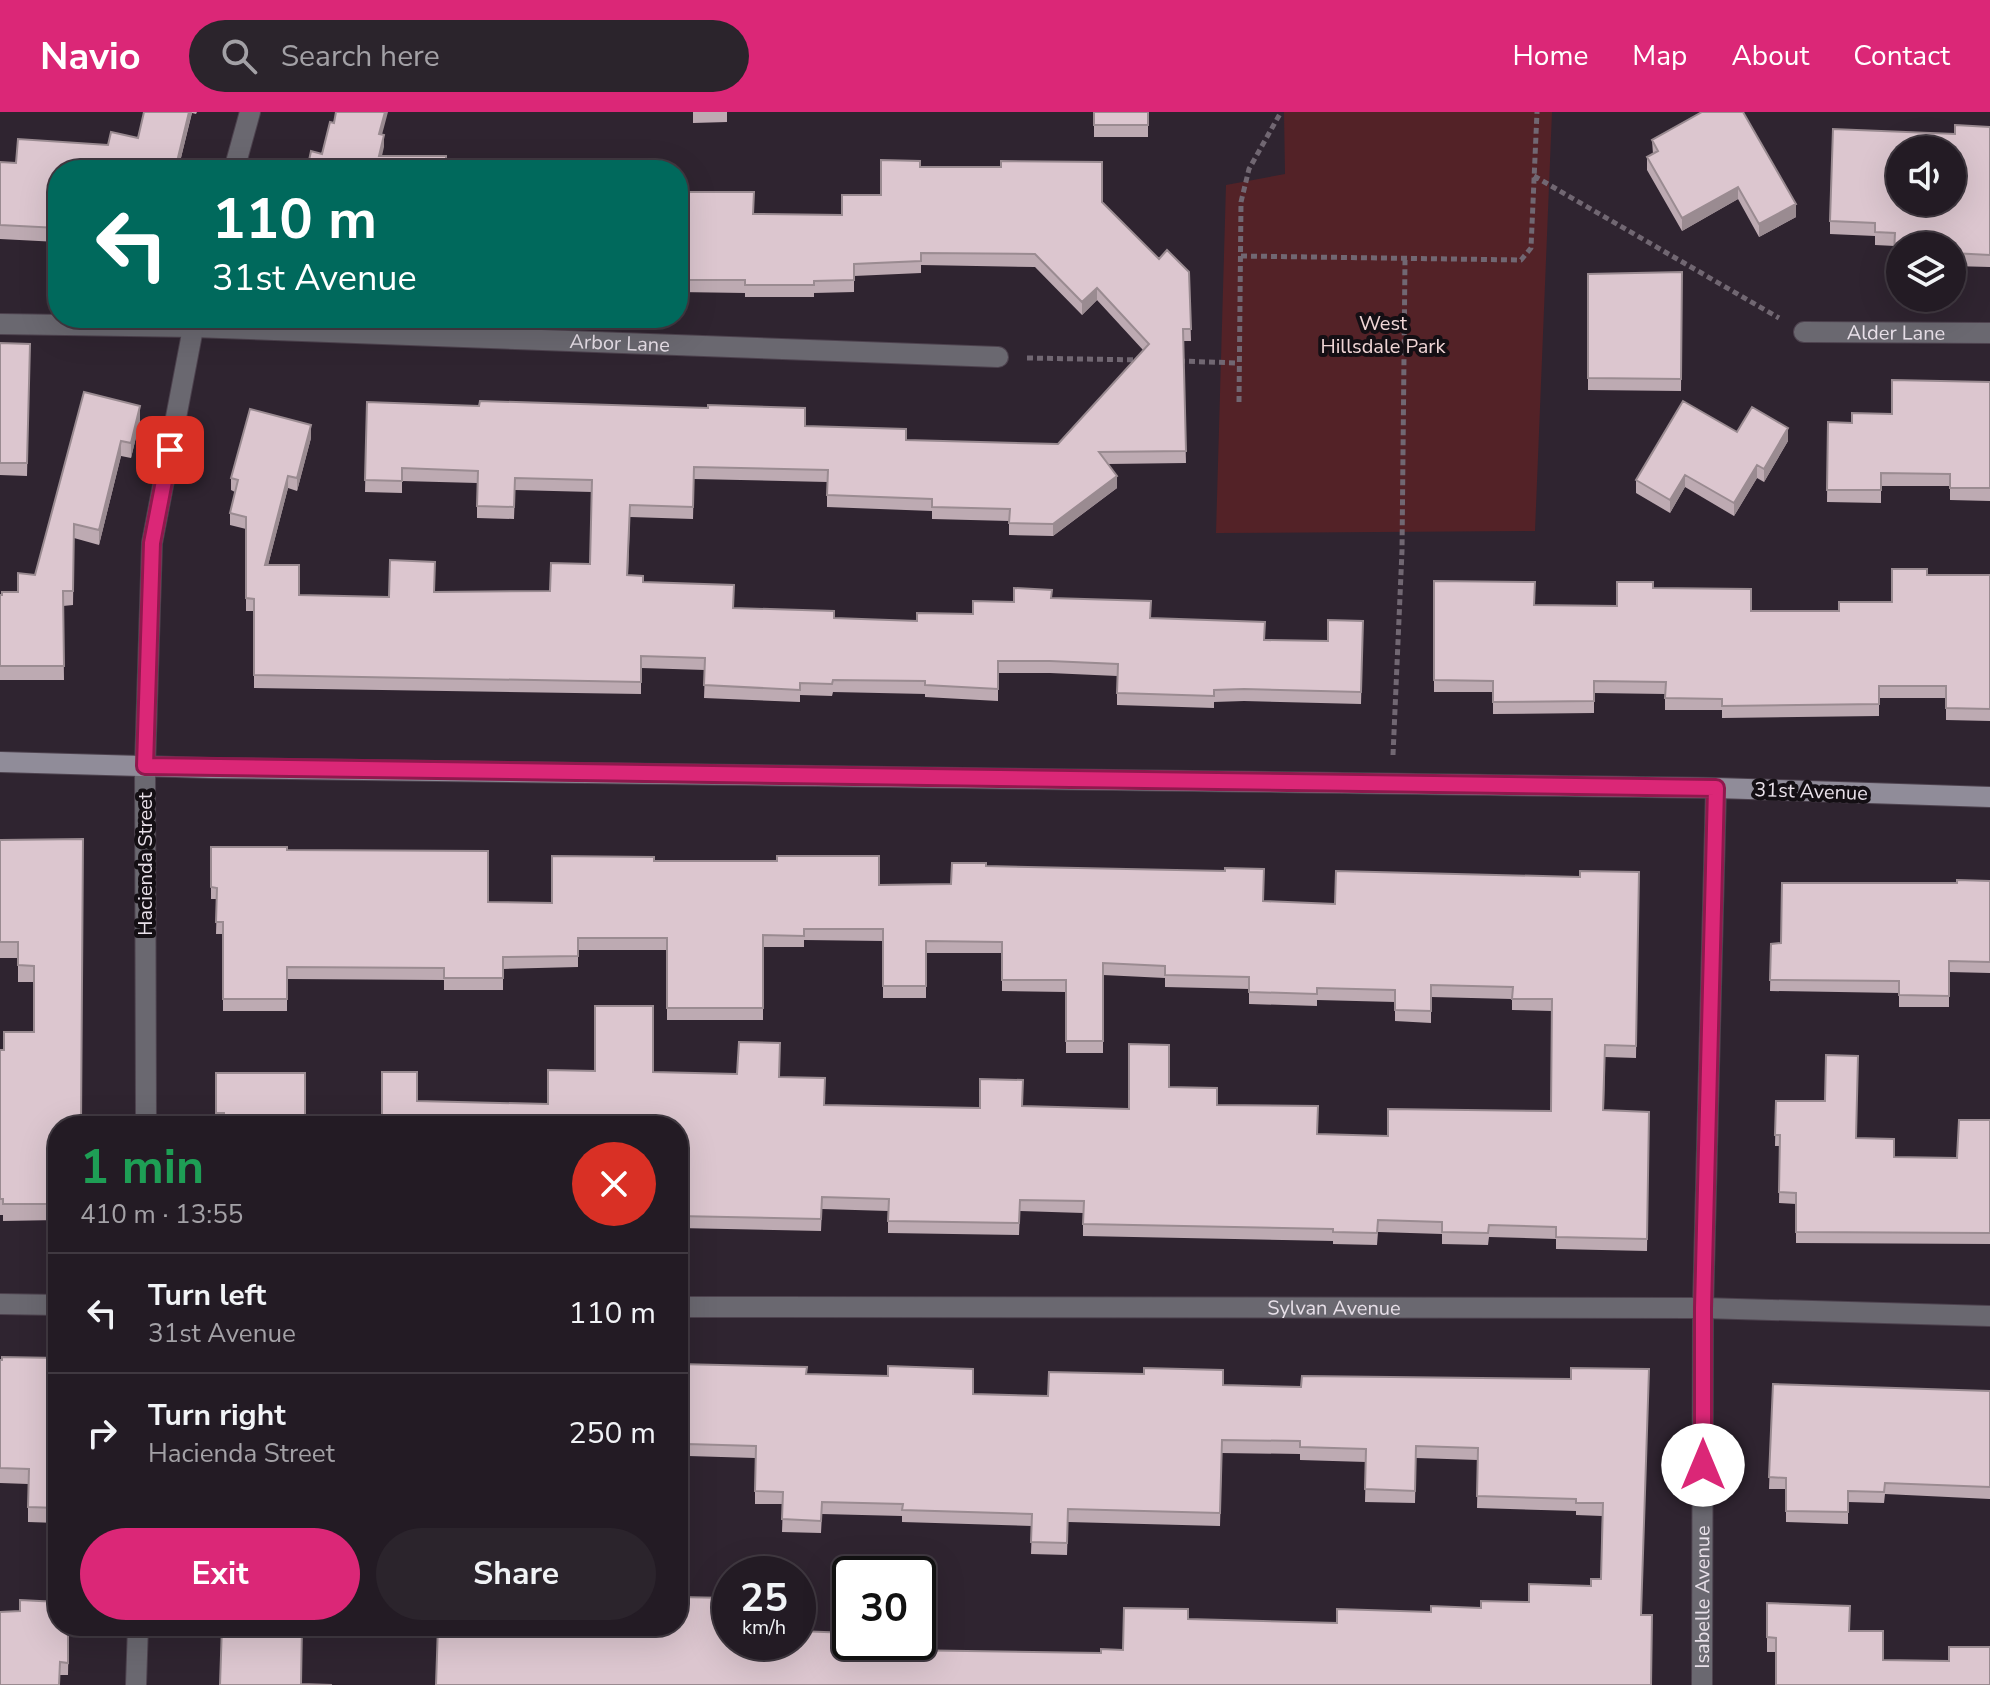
<!DOCTYPE html>
<html lang="en">
<head>
<meta charset="utf-8">
<style>
	body { margin:0; font-family:"Nunito Sans",sans-serif; background:#2b242c; color:#f1f3f6; height:100vh; display:flex; flex-direction:column; font-size:30px; white-space:nowrap }
	* { box-sizing:border-box; margin:0 }
	p { font-size:26px; color:#a3a1a6 }
	.icon { flex:none; width:44px; height:44px; fill:none; stroke:currentColor; stroke-width:2; stroke-linecap:round; stroke-linejoin:round }
	.map { position:relative; flex:1; overflow:hidden }
	.side { position:absolute; left:48px; top:1004px; width:640px; height:520px; display:flex; flex-direction:column; background:#231b24; border-radius:32px; box-shadow:0 8px 32px #0002,0 0 0 2px #403941 }
	.side>* { flex:none }
	.banner { position:absolute; left:48px; top:48px; width:640px; height:168px; border-radius:32px; box-shadow:0 8px 32px #0002,0 0 0 2px #403941; background:#00695c; color:#fff; overflow:hidden }
	.controls { position:absolute; left:1886px; top:24px; display:grid; gap:16px }
	.controls a { display:grid; place-items:center; width:80px; height:80px; border-radius:50%; background:#231b24; box-shadow:0 8px 32px #0002,0 0 0 2px #403941; font-size:40px }
	.speed { position:absolute; left:712px; top:1444px; display:flex; gap:16px; font-size:40px; font-weight:700; text-align:center }
	.speed>* { display:grid; place-content:center; width:104px; height:104px; border-radius:50%; background:#231b24; box-shadow:0 8px 32px #0002,0 0 0 2px #403941; line-height:1 }
	.speed small { font-size:20px; font-weight:400 }
	.speed .limit { border:4px solid #111; border-radius:12px; background:#fff; color:#111 }
	.pin { position:absolute; display:grid; place-items:center; width:68px; height:68px; color:#fff; margin:-34px; border-radius:16px; box-shadow:0 4px 12px #0006 }
	.me { position:absolute; width:88px; margin:-44px; rotate:0deg; stroke-linejoin:round; filter:drop-shadow(0 0 6px #0008) }
	.turn { display:flex; align-items:center; gap:28px; height:168px; padding:0 32px; font-size:36px }
	.turn .icon { width:104px; height:104px; stroke-width:2.5 }
	.turn b { display:block; font-size:56px; line-height:68px }
	.round { display:grid; place-items:center; flex:none; width:84px; height:84px; border-radius:42px; background:#2b242c }
	.overview { display:flex; align-items:center; justify-content:space-between; height:136px; padding:0 32px }
	h1 { font-size:48px; font-weight:700; line-height:60px; color:#1e9e55 }
	.action { display:flex; gap:16px; margin-top:auto; padding:16px 32px }
	.action a { flex:1; height:92px; border-radius:48px; background:#db2777; color:#fff; font-size:32px; font-weight:700; line-height:92px; text-align:center }
	.action a+a { background:#2b242c; color:#f1f3f6 }
	ul { padding:0; list-style:none }
	li { display:flex; align-items:center; gap:24px; height:120px; padding:0 32px; border-top:2px solid #403941 }
	li div { flex:1 }
	li b { display:block; font-size:30px }
	li em { font-style:normal }
	header { display:flex; align-items:center; gap:48px; box-sizing:border-box; height:112px; padding:0 40px; background:#db2777; color:#fff }
	header strong { font-size:38px }
	nav { display:flex; gap:44px; margin-inline-start:auto; font-size:28px }
	.search { width:560px; height:72px; background:#2b242c; display:flex; align-items:center; gap:20px; box-sizing:border-box; padding:0 28px; border-radius:44px; color:#a3a1a6; font-size:30px }
	.map>svg:first-child { display:block }
	.green { fill:#532227 }
	.lines { fill:none; stroke-linecap:round; stroke-linejoin:round }
	.street-casing { stroke:#4d424e; stroke-width:22 }
	.secondary-casing { stroke:#4d424e; stroke-width:22 }
	.path { stroke:#716772; stroke-width:5; stroke-dasharray:6 4; stroke-linecap:butt }
	.street { stroke:#6a6870; stroke-width:20 }
	.secondary { stroke:#908c99; stroke-width:20 }
	.wall { fill:#bdaab2 }
	.shaded-wall { fill:#9a8b91 }
	.building { fill:#dcc6cf; stroke:#9a8b91; stroke-width:2; fill-rule:evenodd }
	.route-casing { stroke:#8e194d; stroke-width:20 }
	.route { stroke:#db2777; stroke-width:14 }
	.labels { text-anchor:middle; stroke-width:8; stroke-linejoin:round; paint-order:stroke }
	.park-label { font-size:20px; fill:#f0d6d6; stroke:#140f14 }
	.street-label { font-size:20px; fill:#e8e0e9; stroke:#140f14 }
</style>
</head>
<body>
<header>
<strong>Navio</strong>
<div class="search"><svg class="icon" aria-label="search" viewBox="0 0 24 24"><circle cx="10" cy="10" r="6"/><path d="M15 15l6 6"/></svg>Search here</div>
<nav><a>Home</a><a>Map</a><a>About</a><a>Contact</a></nav>
</header>
<div class="map">
<svg width="1990" height="1573" viewBox="0 0 1990 1573">
	<rect width="100%" height="100%" fill="#2f2430"/>
	<path class="green" d="M1284,0H1552L1535,419L1216,421L1226,73L1285,62Z"/>
	<g class="lines">
		<defs>
			<g id="street">
				<path d="M234,58L250,0"/>
				<path id="s1" d="M0,212L193,215L998,245"/>
				<path id="s2" d="M1804,220L1990,221"/>
				<path d="M146,1014L145,654L152,431L195,206"/>
				<path d="M0,1192L58,1193"/>
				<path id="s3" d="M678,1195L1703,1196L1990,1204"/>
				<path d="M136,1573L138,1514"/>
				<path id="s4" d="M1702,1573L1703,1196L1716,676"/>
			</g>
			<path id="secondary" d="M0,650L211,656L1716,676L1990,685"/>
		</defs>
		<use href="#street" class="street-casing"/>
		<use href="#secondary" class="secondary-casing"/>
		<path class="path" d="M1534,64L1779,206
			M1241,144L1521,148L1531,136L1537,0
			M1027,246L1141,248
			M1179,249L1238,251
			M1239,290L1241,90L1249,57L1281,0
			M1393,643L1402,439L1405,148"/>
		<use href="#street" class="street"/>
		<use href="#secondary" class="secondary"/>
	</g>
	<path class="wall" d="M144,0H197L196,2L192,1L178,58H58V130L0,127V50L16,51L138,26Z
		M693,0H727V10L693,11Z
		M1094,0H1148V25H1094Z
		M1990,15V155L1952,154V134H1900V154L1894,153L1895,134L1875,133V124L1830,122V109L1955,22Z
		M1652,28L1796,105L1759,125L1738,87L1682,119L1647,58V45L1653,42Z
		M920,55L1102,90L1159,147L1189,160L1191,229H1183L1186,351L1108,352L1117,376L1053,424L1009,423V409L932,407V399L827,395V370L694,367L693,407L630,405L628,463L643,470L734,496L834,506L917,509L973,502L1014,490L1051,486L1264,528L1328,529L1363,509L1361,592L1244,589L1214,590V596L1117,593V564L1050,561H998V589L925,585V582L833,580L832,584L800,583V590L704,586L705,558L641,556V582L254,576V499H246V417L230,413V401L235,380L231,378V366L311,326L297,379L288,376L268,453L299,483L389,485L434,480L550,479L590,452L592,380L515,378L514,407L477,406V371L402,369V381L365,380L367,290L805,314L906,328L1058,332L1143,238L1097,188L1082,203L1035,155L921,153V161L854,164V180L814,181V185H745V181L678,180V80L753,102L842,103L881,83Z
		M1682,160L1681,279L1588,278V162Z
		M0,231L30,232L27,364L0,363Z
		M1990,270V389L1950,388V374H1881V391L1827,390L1828,310L1852,311L1892,302Z
		M84,280L140,309L131,346L121,344L99,433L74,426L73,493L63,494L64,568H0V483L18,480L35,463Z
		M1737,320L1788,329L1764,370L1757,366L1734,404L1685,375L1670,401L1636,381V368Z
		M1927,463H1990V609L1946,608V586H1879V604L1722,606V598H1665V582L1594,581V601L1493,602V580H1434V469L1534,493L1617,494L1653,476L1751,499H1839L1892,490Z
		M83,727L58,1014V1108L3,1109V1103H0V938H4L34,920V870H18V846H0V728Z
		M211,735L287,738L488,790L552,791L654,749L879,773L951,772L986,754L1263,789L1335,792L1580,765L1639,760L1636,946L1605,945L1604,998L1649,1000L1647,1139L1556,1137V1127L1489,1125L1488,1133L1442,1132V1122L1378,1120L1377,1133L1333,1132V1129L1083,1124V1101L1020,1099L1019,1123L888,1121V1099L822,1097L821,1119L678,1116V1014L417,989L548,992L653,960L780,965L824,993L980,996L1022,994L1129,997L1169,975L1217,993L1317,1022L1388,1024L1551,999L1552,899L1512,898V887L1431,885V911L1395,909V890L1317,888V894L1249,892V877L1165,875V866L1103,863V941H1066V880L1002,879V841H926V886H883V829L804,828V835H763V908H667V838H578V855L503,857V878H444V868L287,867V899H223V822H216L217,787H211Z
		M1990,769V861L1949,860V895H1899V881L1770,879L1771,832L1781,831L1957,771Z
		M216,961H305L224,1013H216Z
		M1776,989L1894,1045L1957,1046L1990,1008V1132L1796,1131V1092L1779,1091L1780,1034H1775Z
		M58,1246V1411L28,1410V1372L0,1371V1248Z
		M678,1252L806,1262L973,1282L1048,1284L1223,1273L1301,1275L1571,1267L1641,1503L1651,1573H436L730,1530L899,1538L1101,1541L1123,1538L1188,1507L1337,1511L1431,1500L1529,1490L1591,1474L1601,1467L1602,1404L1576,1403V1399L1477,1396L1478,1348L1416,1346L1415,1391L1365,1390L1366,1350L1300,1348V1342L1222,1341L1220,1414L1068,1410L1067,1443L1031,1442L1032,1414L902,1410V1404L822,1402L821,1421L782,1420L783,1392H755V1346L688,1344L687,1406H678Z
		M1773,1272L1990,1279V1387L1885,1382L1884,1391L1848,1390V1412L1786,1410V1377H1769Z
		M1767,1491L1849,1519L1883,1548L1949,1549L1990,1573L1776,1540H1767Z
		M20,1499L69,1514L68,1563H60Z"/>
	<path class="shaded-wall" d="M189,0H192L178,58H175Z
		M385,0H388L379,34V22Z
		M384,23V35L379,57V44Z
		M1738,75V87L1682,119V106Z
		M1796,92V105L1759,125V112Z
		M1097,176V188L1082,203V190Z
		M140,294V309L131,346V331Z
		M311,313V326L297,379V366Z
		M1788,316V329L1764,370V357Z
		M121,329V344L99,433V418Z
		M1757,353V366L1734,404V391Z
		M1685,363V375L1670,401V388Z
		M288,364V376L265,465V453Z
		M1117,364V376L1053,424V412Z"/>
	<path class="building" d="M144,0H189L175,58H58V116L0,113V50L16,51L18,27L108,33L111,20L138,26Z
		M336,0H385L379,22L384,23L379,44H446V58H307L311,39L322,42L330,10L334,11Z
		M1094,0H1148V13H1094Z
		M1702,0H1743L1796,92L1759,112L1738,75L1682,106L1647,45L1658,39L1652,28Z
		M1955,13L1990,15V143L1952,141V134H1900V141H1894L1895,121L1875,120V111L1830,109L1833,17L1955,22ZM1900,38H1952V90H1900Z
		M881,48L920,49V55H1001V49L1102,50V90L1159,147L1167,138L1189,160L1191,217H1183L1186,339L1099,340L1117,364L1053,412L1009,411L1010,397L932,395V387L827,383L828,358L694,355L693,395L630,393L627,463L643,464V470L734,473L733,496L834,499V506L917,509V501L973,502V489L1014,490V476L1052,478L1051,486L1151,489L1150,506L1265,510L1264,528L1328,529V508L1363,509L1361,580L1244,577L1214,578V584L1117,581L1118,552L1050,549H998V577L925,573V569L833,568L832,572L800,571V578L704,573L705,546L641,544V570L254,563V487L246,486V405L230,401L238,368L231,366L250,297L311,313L297,366L288,364L265,453H299V483L389,485L390,448L435,450L434,480L550,479L551,451L590,452L592,368L515,366L514,395L477,394L478,359L402,356V369L365,368L367,290L479,294L480,289L708,296V293L805,296V314L906,317V328L1058,332L1149,232L1097,176L1082,190L1035,142L921,141V149L854,152V168L814,169V173H745V168H678V80H754L753,102L842,103V83H881Z
		M520,57H571V58H520Z
		M1682,160L1681,267L1588,266V162Z
		M0,231L30,232L27,351H0Z
		M1892,268L1990,270V376H1950V362L1881,361V378H1827L1828,310L1852,311V301L1892,302Z
		M84,280L140,294L131,331L121,329L99,418L74,412L73,479H63L64,554H0V483H2V480H18V461L35,463Z
		M1683,289L1737,320L1752,295L1788,316L1764,357L1757,353L1734,391L1685,363L1670,388L1636,368Z
		M1892,457H1927V463H1990V597L1946,596V574H1879V592L1722,594V587L1665,586L1666,570L1594,569V589L1493,590V569L1434,568V469L1535,470L1534,493L1617,494V470H1653V476L1751,477V499H1839V490H1892Z
		M83,727L81,1014H58V1092H3V1087H0V938H4V920H34V854L18,853V830H0V728Z
		M211,735H287V738L488,739V790L552,791V744L654,745V749H777V744H879V773L951,772L952,751H986V754L1225,759V756L1264,757L1263,789L1335,792L1336,759L1580,765V759L1639,760L1636,934L1605,933L1603,998L1649,1000L1647,1127L1556,1125V1115L1489,1113L1488,1121L1442,1120V1110L1378,1108L1377,1121L1333,1120V1117L1083,1112L1084,1089L1020,1088L1019,1111L888,1109L889,1087L822,1085L821,1107L678,1104V1014H382V960H417V989L548,992V958L595,959V894H653V960L737,962L739,930L780,931L779,965L825,966L824,993L980,996V967L1023,968L1022,994L1129,997V932L1169,933V975L1217,976V993L1318,994L1317,1022L1388,1024V997L1551,999L1552,887H1512L1513,875L1431,873V899L1395,898V878L1317,876V882L1249,880V865L1165,863V854L1103,851V929H1066V868H1002V830L926,829V874H883V817H804V824L763,823V896H667V826H578V844L503,845V866H444V856L287,855V887H223V810H216L217,776L211,775Z
		M1957,768L1990,769V850L1949,849V884L1899,883V869L1770,868L1771,832L1781,831L1782,771H1957Z
		M1826,943L1858,944L1856,1026L1894,1027V1045L1957,1046L1959,1008H1990V1121L1796,1120V1081L1779,1080L1780,1023H1775L1776,989H1825Z
		M216,961H305V1014H224V1001H216Z
		M2,1245L58,1246V1396L28,1395L29,1357L0,1356V1248H2Z
		M678,1252L807,1255L806,1262L888,1264V1254L973,1257V1282L1048,1284L1049,1260L1144,1262V1256L1223,1258V1273L1301,1275L1302,1264L1571,1267V1256L1649,1257L1641,1503H1652L1651,1573H436L438,1514H678V1485L730,1486V1530H798V1519L850,1521V1530H899V1538L1101,1541V1537L1123,1538L1124,1496L1188,1497V1507L1337,1511V1497L1431,1500V1494L1481,1496V1489L1529,1490V1472L1591,1474V1467H1601L1603,1391H1576V1387L1477,1384L1478,1336L1416,1334L1415,1379L1365,1377L1366,1337L1300,1335V1329L1222,1328L1220,1401L1068,1397L1067,1431L1031,1430L1032,1402L902,1398L903,1392L822,1390L821,1409L782,1407L783,1380L755,1379L756,1334L688,1332L687,1394L678,1393Z
		M1773,1272L1990,1279V1375L1885,1371L1884,1380L1848,1379V1400L1786,1399V1366L1769,1365Z
		M20,1488L58,1490V1514H68V1551L60,1550L59,1573H0V1500L20,1499Z
		M1767,1491L1850,1494L1849,1519H1883V1548L1949,1549V1535H1990V1573H1776V1526L1767,1525Z
		M222,1514H302L301,1572L332,1573H220Z"/>
	<g class="lines">
		<defs>
			<path id="route" d="M170,338L152,431L145,654L1716,676L1703,1196V1353"/>
		</defs>
		<use href="#route" class="route-casing"/>
		<use href="#route" class="route"/>
	</g>
	<g class="labels">
		<g class="park-label">
			<text x="1383" y="218">West<tspan x="1383" dy="23">Hillsdale Park</tspan></text>
		</g>
		<g class="street-label">
			<text dy="7" stroke="none"><textPath href="#s2" startOffset="92">Alder Lane</textPath></text>
			<text dy="7" stroke="none"><textPath href="#s1" startOffset="620">Arbor Lane</textPath></text>
			<text transform="translate(1811 679) rotate(2)" y="7">31st Avenue</text>
			<text transform="translate(145 752) rotate(-90)" y="7">Hacienda Street</text>
			<text dy="7" stroke="none"><textPath href="#s3" startOffset="656">Sylvan Avenue</textPath></text>
			<text dy="7" stroke="none"><textPath href="#s4" startOffset="88">Isabelle Avenue</textPath></text>
		</g>
	</g>
</svg>
<div class="controls">
<a><svg class="icon" aria-label="sound" viewBox="0 0 24 24"><path d="M4 9h4l5-4v14l-5-4H4zM17 9q2 3 0 6"/></svg></a>
<a><svg class="icon" aria-label="layers" viewBox="0 0 24 24"><path d="M12 4l9 5-9 5-9-5zM3 14l9 5 9-5"/></svg></a>
</div>
<div class="speed"><div>25<small>km/h</small></div><div class="limit">30</div></div>
<div class="pin" style="left:170px;top:338px;background:#d93025"><svg class="icon" aria-label="arrive" viewBox="0 0 24 24"><path d="M6 21V4h12l-3 4 3 4H6"/></svg></div>
<svg class="me" style="left:1703px;top:1353px" viewBox="-20 -20 40 40"><circle r="19" fill="#fff"/><path d="M0-13L10 11 0 6-10 11z" fill="#db2777"/></svg>
<div class="banner">
<div class="turn"><svg class="icon" aria-label="left" viewBox="0 0 24 24"><path d="M17 20v-9H6M10 6l-5 5 5 5"/></svg><div><b>110 m</b>31st Avenue</div></div>
</div>
<section class="side">
<div class="overview"><div><h1>1 min</h1><p>410 m · 13:55</p></div><a class="round" style="background:#d93025;color:#fff"><svg class="icon" aria-label="close" viewBox="0 0 24 24"><path d="M6 6l12 12M18 6L6 18"/></svg></a></div>
<ul>
<li><svg class="icon" aria-label="left" viewBox="0 0 24 24"><path d="M17 20v-9H6M10 6l-5 5 5 5"/></svg><div><b>Turn left</b><p>31st Avenue</p></div><em>110 m</em></li>
<li><svg class="icon" aria-label="right" viewBox="0 0 24 24"><path d="M7 20v-9h11M14 6l5 5-5 5"/></svg><div><b>Turn right</b><p>Hacienda Street</p></div><em>250 m</em></li>
</ul>
<div class="action"><a>Exit</a><a>Share</a></div>
</section>
</div>
</body>
</html>
